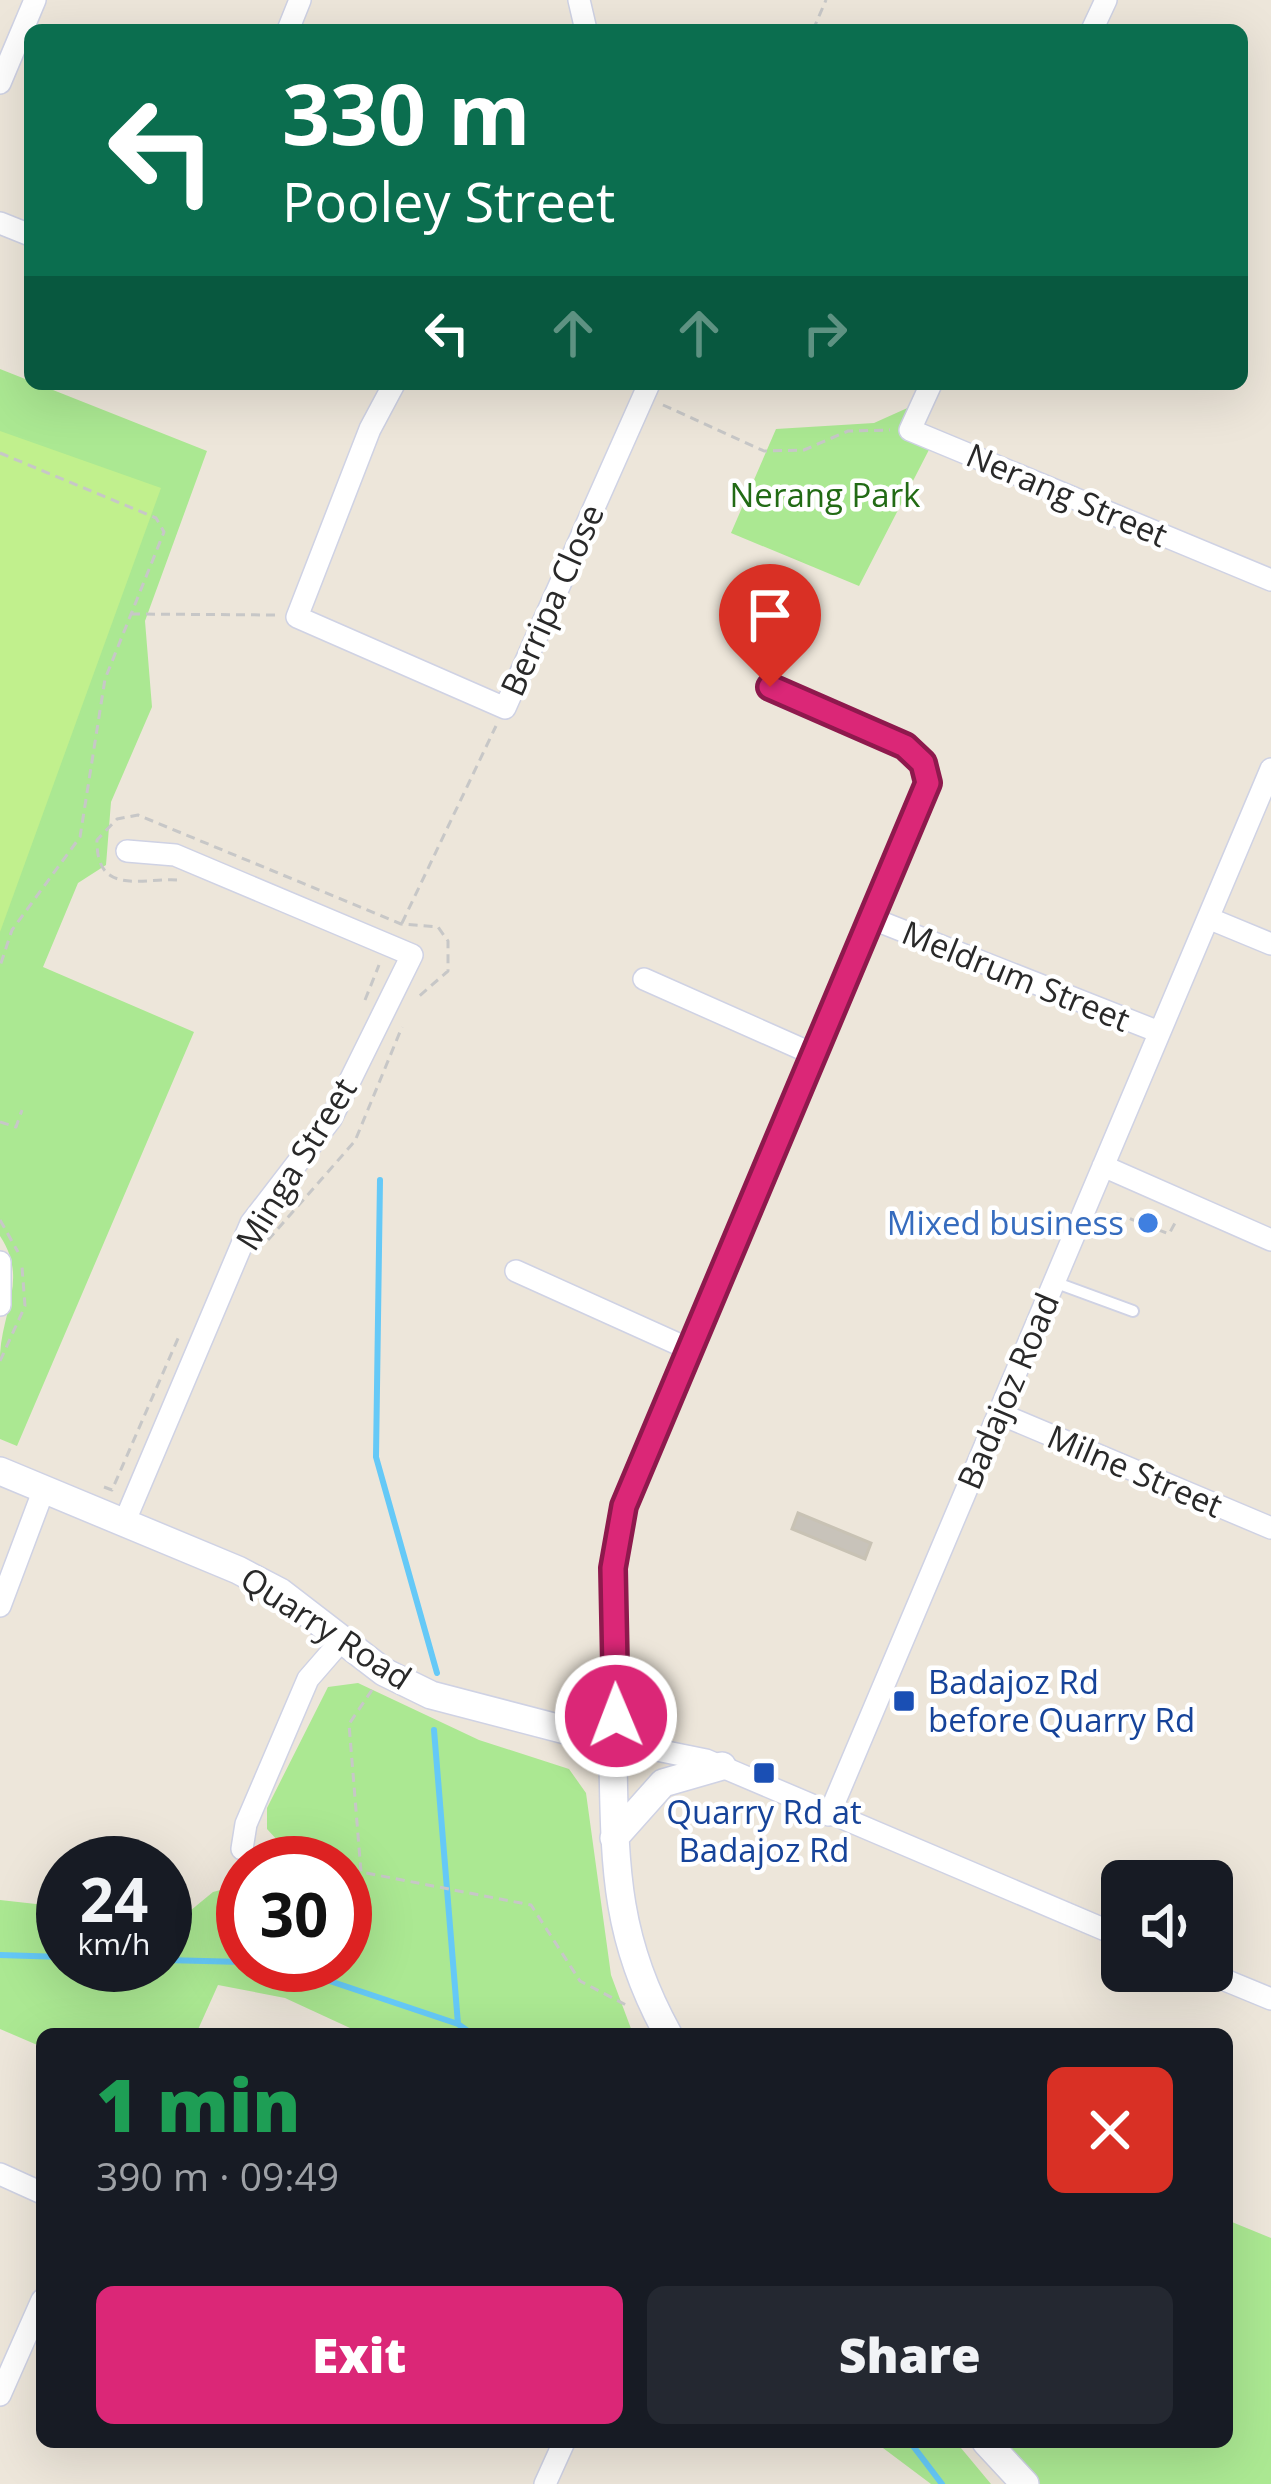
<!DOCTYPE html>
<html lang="en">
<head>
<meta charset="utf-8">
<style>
	body { margin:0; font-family:"Open Sans",sans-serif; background:#242831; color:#f1f3f6; height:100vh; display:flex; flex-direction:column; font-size:45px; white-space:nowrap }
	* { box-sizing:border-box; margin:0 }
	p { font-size:39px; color:#9ea1a6 }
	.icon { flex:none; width:66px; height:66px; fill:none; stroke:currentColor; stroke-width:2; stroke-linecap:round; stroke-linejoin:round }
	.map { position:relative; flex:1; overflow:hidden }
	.details { position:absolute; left:36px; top:2028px; width:1197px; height:420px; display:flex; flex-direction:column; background:#171b24; border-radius:18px; box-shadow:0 12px 48px #0002 }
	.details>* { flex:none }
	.guide { position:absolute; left:24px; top:24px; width:1224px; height:366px; border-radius:18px; box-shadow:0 12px 48px #0002; background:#0b6e4f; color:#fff; overflow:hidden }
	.controls { position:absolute; left:1101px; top:1860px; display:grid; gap:24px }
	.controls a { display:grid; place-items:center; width:132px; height:132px; border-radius:18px; background:#171b24; box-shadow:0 12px 48px #0002; font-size:60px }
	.speed { position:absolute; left:36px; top:1836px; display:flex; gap:24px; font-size:60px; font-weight:700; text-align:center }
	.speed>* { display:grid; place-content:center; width:156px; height:156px; border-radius:50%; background:#171b24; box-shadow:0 12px 48px #0002; line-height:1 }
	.speed small { font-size:30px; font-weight:400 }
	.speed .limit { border:18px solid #d22; background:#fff; color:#111 }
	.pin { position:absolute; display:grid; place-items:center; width:102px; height:102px; color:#fff; margin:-123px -51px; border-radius:50% 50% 50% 0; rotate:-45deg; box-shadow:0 0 12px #0007 }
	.pin .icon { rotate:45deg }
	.me { position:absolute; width:132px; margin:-66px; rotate:359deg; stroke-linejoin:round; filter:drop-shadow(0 0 9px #0008) }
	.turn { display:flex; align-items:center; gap:42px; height:252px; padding:0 60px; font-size:54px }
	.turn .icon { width:156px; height:156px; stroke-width:2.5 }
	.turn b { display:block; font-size:84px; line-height:102px }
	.lanes { display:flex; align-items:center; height:114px; padding:0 60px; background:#0003; justify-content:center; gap:60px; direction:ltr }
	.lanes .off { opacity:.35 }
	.round { display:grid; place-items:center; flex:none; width:126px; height:126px; border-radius:18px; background:#242831 }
	.overview { display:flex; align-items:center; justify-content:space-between; height:204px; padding:0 60px }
	h1 { font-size:72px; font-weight:800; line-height:90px; color:#1e9e55 }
	.button { display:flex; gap:24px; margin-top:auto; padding:24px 60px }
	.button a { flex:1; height:138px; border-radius:18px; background:#db2777; color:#fff; font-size:48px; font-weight:800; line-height:138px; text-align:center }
	.button a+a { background:#242831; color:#f1f3f6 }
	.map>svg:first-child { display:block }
	.green { fill:#abe892 }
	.pitch { fill:#c1f08d }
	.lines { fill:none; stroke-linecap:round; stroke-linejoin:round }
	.stream { stroke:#65c9f7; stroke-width:6 }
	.building { fill:#c8c3ba; stroke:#c8c2b4; stroke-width:3 }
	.service-casing { stroke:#cfd2e4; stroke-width:14 }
	.minor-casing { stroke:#cfd2e4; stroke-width:24 }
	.tertiary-casing { stroke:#cfd2e4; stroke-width:30 }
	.path { stroke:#c7c7c7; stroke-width:3; stroke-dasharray:9 6; stroke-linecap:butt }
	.service { stroke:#fff; stroke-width:10 }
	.minor { stroke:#fff; stroke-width:21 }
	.tertiary { stroke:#fff; stroke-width:27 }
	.route-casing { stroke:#8e194d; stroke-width:30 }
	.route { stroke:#db2777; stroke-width:21 }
	.shop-dot { fill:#3f7fe0; stroke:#fff; stroke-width:4.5 }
	.transit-dot { fill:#1a4fb4; stroke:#fff; stroke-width:4.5 }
	.labels { text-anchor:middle; stroke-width:9; stroke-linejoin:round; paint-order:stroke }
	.park-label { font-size:33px; fill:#226b15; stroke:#fff }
	.street-label { font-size:33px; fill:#292929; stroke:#fff }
	.shop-label { font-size:33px; fill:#366cbe; stroke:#fff; text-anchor:end }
	.transit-label { font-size:33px; fill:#164399; stroke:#fff; text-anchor:start }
</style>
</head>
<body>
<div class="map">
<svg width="1271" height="2484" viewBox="0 0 1271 2484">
	<rect width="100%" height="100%" fill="#ede6da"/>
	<path class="green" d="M0,369L207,451L145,621L152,707L111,802L106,865L78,883L43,967L194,1032L17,1446L0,1439C0,1411 0,1382 0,1354C3,1309 28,1278 0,1236Z
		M923,401L910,430L934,440L859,586L731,533L776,429L874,423Z
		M358,1683L479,1740L569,1769L586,1793L611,1975L633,2034H363L285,1998L218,1985L196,2034H42V2047L0,2029V1900L63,1907V1965H165V1919L179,1920L213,1892L243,1884V1965H345V1863H269L279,1842L267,1829V1808L328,1687Z
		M1227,2220L1271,2238V2484H1039L1003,2442H1227Z
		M875,2442H956L991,2484H931Z"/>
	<path class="pitch" d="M0,431L161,488L0,932Z"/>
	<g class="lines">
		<path class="stream" d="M380,1180L376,1457L437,1673
			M434,1730L458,2024
			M0,1955L63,1957
			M165,1960L243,1962
			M282,1965L458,2024L472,2034
			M910,2442L942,2484"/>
	</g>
	<path class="building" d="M798,1513L871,1543L865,1559L792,1529Z"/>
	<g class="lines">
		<defs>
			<path id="service" d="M1054,1282L1133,1311"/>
			<path id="minor" d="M579,0L586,30
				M288,30L300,0
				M1092,30L1106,0
				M0,83L35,0
				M0,223L30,235
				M394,384L370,429L297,617L505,708L649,384
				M931,384L910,430L1271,580
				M1208,918L1271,944
				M873,919L1159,1032
				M644,979L813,1054
				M1103,1166L1271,1240
				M0,1262V1305
				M516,1271L689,1349
				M998,1413L1271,1528
				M124,1523L251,1223L331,1119L412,955L175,855L127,851
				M0,1606L44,1489
				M616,1716L613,1568L624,1506L928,783L923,763L905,746L770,687
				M637,1746L706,1760L1122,1937
				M829,1815L1271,769
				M242,1849L246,1824L308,1679L341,1641
				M1203,1971L1271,1999
				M0,2174L42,2193
				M0,2395L42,2300
				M545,2484L564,2442"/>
			<path id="tertiary" d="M0,1471L238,1570L280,1592L384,1672L431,1695L592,1737
				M592 1740a23 23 0 1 1 46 0a23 23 0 1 1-46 0Z
				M613,1762C615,1867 615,1939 668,2034
				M614,1838L663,1783L722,1766
				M986,2442L1025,2484"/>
		</defs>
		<use href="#service" class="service-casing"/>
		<use href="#minor" class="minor-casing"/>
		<use href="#tertiary" class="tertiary-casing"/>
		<path class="path" d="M813,30L826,0
			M663,405L764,451L804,450L848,431L890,430
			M0,453L156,518L164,532L105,679L80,837L12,930L0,966
			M131,614L277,615
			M177,880C141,878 96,896 97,840L117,819L138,815L401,924L438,927L448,941V971L417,998
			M402,923L496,726
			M365,1000L379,965
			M0,1122L16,1127L22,1110
			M1116,1213L1169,1234L1175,1223
			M0,1220L18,1252
			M268,1240L355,1141L402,1027
			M0,1361L25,1306L22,1267
			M104,1487L112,1490L179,1336
			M372,1690L349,1724L361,1872L531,1905L580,1981L628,2006
			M264,1853L315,1863
			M345,1869L359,1872"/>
		<use href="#service" class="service"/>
		<use href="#minor" class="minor"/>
		<use href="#tertiary" class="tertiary"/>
	</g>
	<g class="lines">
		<defs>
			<path id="route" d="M616,1716L613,1568L624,1506L928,783L923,763L905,746L770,687"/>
		</defs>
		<use href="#route" class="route-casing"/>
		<use href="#route" class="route"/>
	</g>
	<circle class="shop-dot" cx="1148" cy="1223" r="12"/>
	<g class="transit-dot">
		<rect x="892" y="1689" width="24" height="24" rx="6"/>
		<rect x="752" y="1761" width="24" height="24" rx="6"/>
	</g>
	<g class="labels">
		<g class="park-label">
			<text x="825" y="507">Nerang Park</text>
		</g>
		<g class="street-label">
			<text transform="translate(1067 495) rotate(23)" y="12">Nerang Street</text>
			<text transform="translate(552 600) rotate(-66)" y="12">Berripa Close</text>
			<text transform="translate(1016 976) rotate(22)" y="12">Meldrum Street</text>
			<text transform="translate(296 1164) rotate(-58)" y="12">Minga Street</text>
			<text transform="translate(1008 1391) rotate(-67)" y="12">Badajoz Road</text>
			<text transform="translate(1135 1471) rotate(23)" y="12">Milne Street</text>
			<text transform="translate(326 1628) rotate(33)" y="12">Quarry Road</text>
		</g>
		<g class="shop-label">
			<text x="1124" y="1235">Mixed business</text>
		</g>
		<g class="transit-label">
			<text x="928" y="1694">Badajoz Rd<tspan x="928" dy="38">before Quarry Rd</tspan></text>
			<text x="764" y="1824" text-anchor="middle">Quarry Rd at<tspan x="764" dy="38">Badajoz Rd</tspan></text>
		</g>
	</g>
</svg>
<div class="controls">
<a><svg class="icon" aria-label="sound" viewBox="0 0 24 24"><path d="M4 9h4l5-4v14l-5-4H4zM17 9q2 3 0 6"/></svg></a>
</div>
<div class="speed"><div>24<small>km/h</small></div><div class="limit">30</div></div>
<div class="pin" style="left:770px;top:687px;background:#d93025"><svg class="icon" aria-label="arrive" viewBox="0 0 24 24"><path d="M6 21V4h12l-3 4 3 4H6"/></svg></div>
<svg class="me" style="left:616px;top:1716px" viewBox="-20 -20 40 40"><circle r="17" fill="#db2777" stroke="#fff" stroke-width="3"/><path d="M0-11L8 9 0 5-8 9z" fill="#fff"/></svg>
<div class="guide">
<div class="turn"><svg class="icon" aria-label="left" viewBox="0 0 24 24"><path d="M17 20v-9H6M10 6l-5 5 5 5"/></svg><div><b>330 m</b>Pooley Street</div></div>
<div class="lanes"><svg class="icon" aria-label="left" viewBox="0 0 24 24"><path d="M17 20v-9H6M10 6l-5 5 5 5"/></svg><svg class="icon off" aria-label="ahead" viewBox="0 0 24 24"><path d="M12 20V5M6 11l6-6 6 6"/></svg><svg class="icon off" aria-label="ahead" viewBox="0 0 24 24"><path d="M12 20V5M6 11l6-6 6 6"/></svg><svg class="icon off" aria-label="right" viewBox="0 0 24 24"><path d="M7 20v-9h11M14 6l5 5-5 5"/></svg></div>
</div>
<section class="details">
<div class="overview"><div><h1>1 min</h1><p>390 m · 09:49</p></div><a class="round" style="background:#d93025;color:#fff"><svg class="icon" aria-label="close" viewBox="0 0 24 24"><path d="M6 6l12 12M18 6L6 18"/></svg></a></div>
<div class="button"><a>Exit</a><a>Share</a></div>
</section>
</div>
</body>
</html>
